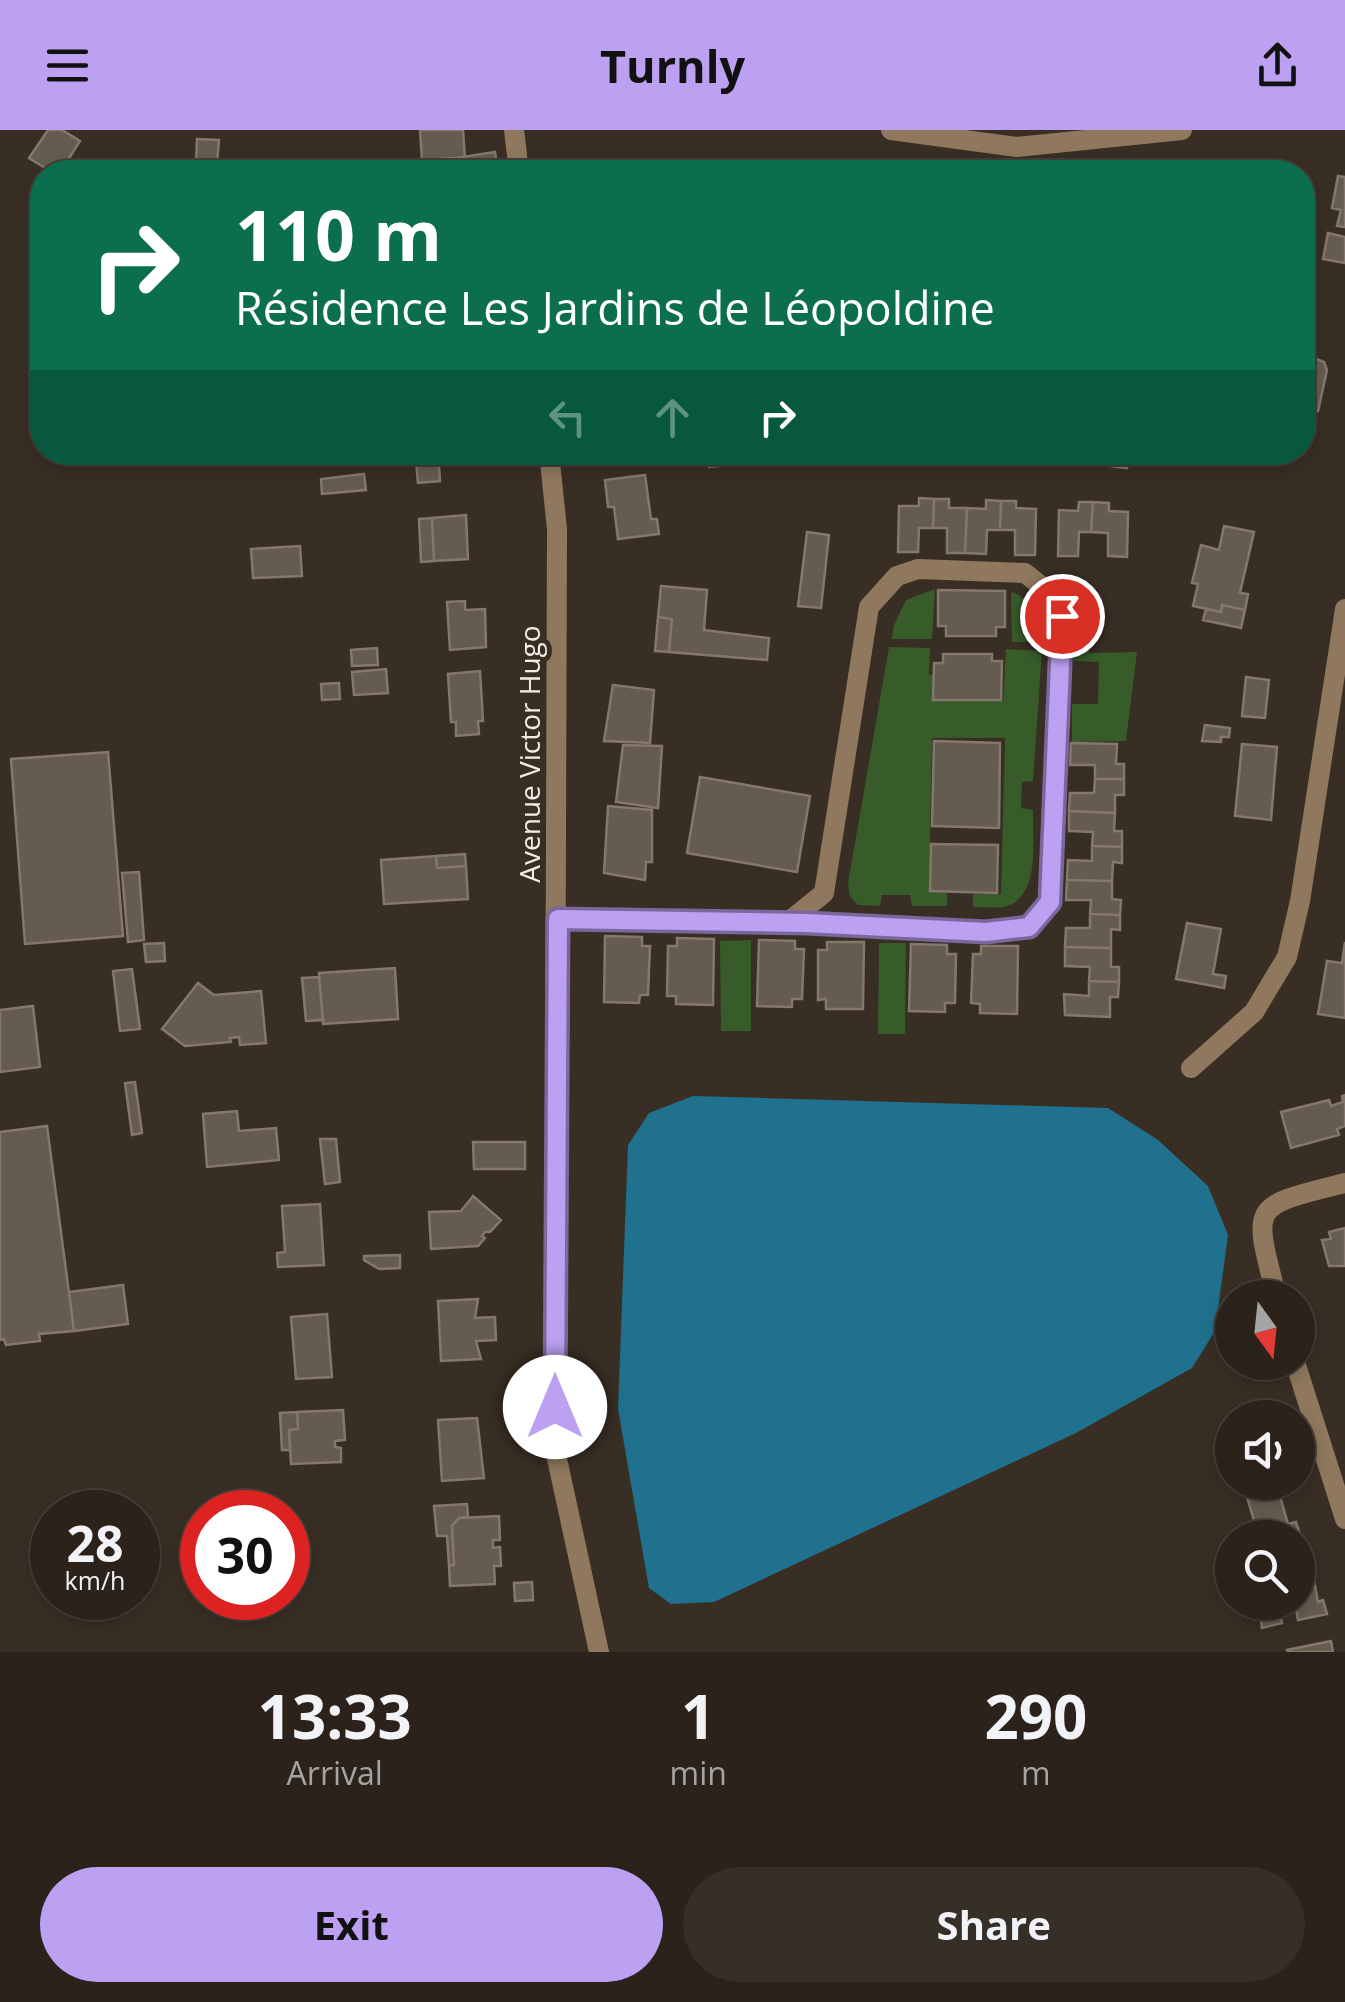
<!DOCTYPE html>
<html lang="en">
<head>
<meta charset="utf-8">
<style>
	body { margin:0; font-family:"Open Sans",sans-serif; background:#362f28; color:#f1f3f6; height:100vh; display:flex; flex-direction:column; font-size:38px; white-space:nowrap }
	* { box-sizing:border-box; margin:0 }
	p { font-size:32px; color:#a5a4a3 }
	.icon { flex:none; width:55px; height:55px; fill:none; stroke:currentColor; stroke-width:2; stroke-linecap:round; stroke-linejoin:round }
	.map { position:relative; height:1522px; overflow:hidden }
	.sheet { display:flex; flex-direction:column; background:#2a221b; flex:1 }
	.sheet>* { flex:none }
	.guide { position:absolute; left:30px; top:30px; width:1285px; height:305px; border-radius:40px; box-shadow:0 5px 15px #0003,0 0 0 2px #463f3a; background:#0b6e4f; color:#fff; overflow:hidden }
	.needle { width:65px; rotate:165deg }
	.tools { position:absolute; left:1215px; top:1150px; display:grid; gap:20px }
	.tools a { display:grid; place-items:center; width:100px; height:100px; border-radius:50%; background:#2a221b; box-shadow:0 5px 15px #0003,0 0 0 2px #463f3a; font-size:50px }
	.speed { position:absolute; left:30px; top:1360px; display:flex; gap:20px; font-size:50px; font-weight:700; text-align:center }
	.speed>* { display:grid; place-content:center; width:130px; height:130px; border-radius:50%; background:#2a221b; box-shadow:0 5px 15px #0003,0 0 0 2px #463f3a; line-height:1 }
	.speed small { font-size:25px; font-weight:400 }
	.speed .limit { border:15px solid #d22; background:#fff; color:#111 }
	.pin { position:absolute; display:grid; place-items:center; width:85px; height:85px; color:#fff; margin:-42px; border:5px solid #fff; border-radius:50%; box-shadow:0 2px 10px #0007 }
	.me { position:absolute; width:110px; margin:-55px; rotate:0deg; stroke-linejoin:round; filter:drop-shadow(0 0 8px #0008) }
	.turn { display:flex; align-items:center; gap:35px; height:210px; padding:0 40px; font-size:45px }
	.turn .icon { width:130px; height:130px; stroke-width:2.5 }
	.turn b { display:block; font-size:70px; line-height:85px }
	.lanes { display:flex; align-items:center; height:95px; padding:0 40px; background:#0003; justify-content:center; gap:50px; direction:ltr }
	.lanes .off { opacity:.35 }
	.eta { display:flex; justify-content:space-evenly; align-items:center; height:170px; text-align:center }
	.eta b { font-size:60px; font-weight:700; line-height:70px }
	.action { display:flex; gap:20px; margin-top:auto; padding:20px 40px }
	.action a { flex:1; height:115px; border-radius:60px; background:#bca0f2; color:#111; font-size:40px; font-weight:700; line-height:115px; text-align:center }
	.action a+a { background:#362f28; color:#f1f3f6 }
	header { display:flex; justify-content:space-between; align-items:center; height:130px; padding:0 40px; background:#bca0f2; color:#111; font-size:45px; font-weight:700 }
	.map>svg:first-child { display:block }
	.green { fill:#375b29 }
	.water { fill:#20718e }
	.building { fill:#665b4f; stroke:#84786d; stroke-width:2.5 }
	.lines { fill:none; stroke-linecap:round; stroke-linejoin:round }
	.minor { stroke:#8f785d; stroke-width:20 }
	.route-casing { stroke:#7a689d; stroke-width:25 }
	.route { stroke:#bca0f2; stroke-width:18 }
	.labels { text-anchor:middle; stroke-width:10; stroke-linejoin:round; paint-order:stroke }
	.street-label { font-size:28px; fill:#f2ece5; stroke:#382e24 }
</style>
</head>
<body>
<header><svg class="icon" aria-label="menu" viewBox="0 0 24 24"><path d="M4 6h16M4 12h16M4 18h16"/></svg>Turnly<svg class="icon" aria-label="share" viewBox="0 0 24 24"><path d="M12 15V3M7 8l5-5 5 5M5 13v7h14v-7"/></svg></header>
<div class="map">
<svg width="1345" height="1522" viewBox="0 0 1345 1522">
	<rect width="100%" height="100%" fill="#382e24"/>
	<path class="green" d="M1080,455L1082,486L1091,487L1089,523L1137,522L1126,611L1072,612V574H1098L1099,532L1073,531L1074,520H1084L1085,497L1075,496L1071,462Z
		M935,459L932,509H892L894,495L906,470Z
		M1011,462C1035,470 1041,488 1042,512H1012Z
		M889,517L930,518L929,544L933,545L934,571H1003L1006,519L1042,521L1033,651L1022,652L1021,678L1033,680C1032,708 1040,755 1014,773C1003,780 986,777 973,777V764H1001L1005,608H932L929,761L947,763V776H912L910,765H882L880,776L858,775L850,766L848,753Z
		M751,810V901H721L720,811Z
		M879,813H906L905,904H878Z"/>
	<path class="water" d="M693,966L1108,978L1158,1010L1208,1056L1228,1105L1215,1201L1192,1238L1076,1303L714,1472L671,1474L649,1458L618,1279L628,1015L649,983Z"/>
	<path class="building" d="M48,0H62L80,11L66,33L77,42H52L29,28Z
		M420,0H463L465,28L422,30Z
		M197,9L219,10L217,34L196,33Z
		M495,22L498,42H455L456,28Z
		M456,28L455,42H423L422,30Z
		M621,31V35H634V42H602L601,32Z
		M1059,35V42H1010L1009,37Z
		M1338,46L1345,47V97L1337,96L1341,80L1332,78Z
		M1328,103L1345,107V133L1323,129Z
		M1314,228L1324,232L1327,240L1318,281L1302,279V234Z
		M415,322H472L473,328L463,329V334L439,336L440,351L418,353Z
		M764,322V327L751,329V333L709,337L708,324Z
		M1111,322H1129L1127,338L1109,336Z
		M364,344L366,360L322,364L321,349Z
		M645,345L651,389H657L659,404L618,409L614,377H608L605,350Z
		M919,368L934,369L933,398H919L918,422H898L899,376H919Z
		M934,369H949V378H967L965,423H947V398H933Z
		M986,370L1001,371L1000,400H987L986,424L965,423L967,378L986,379Z
		M1001,371H1016V378L1036,379L1035,425H1015V400H1000Z
		M1079,372H1093L1091,402H1079L1078,426H1058L1059,380L1078,381Z
		M1093,372L1109,373V381L1128,382L1127,427L1108,426V403L1091,402Z
		M466,385L468,429L434,431L432,388Z
		M432,388L434,431L421,432L419,389Z
		M1224,396L1254,402L1240,463L1248,464L1245,480L1222,475L1221,482L1193,476L1198,454L1192,453L1201,415L1219,420Z
		M807,402L829,405L821,478L798,476Z
		M300,416L302,446L253,448L251,419Z
		M661,456L707,460L704,500L769,508L767,530L669,522L672,489L658,487Z
		M938,460L1005,461V497H996V506H946V496H938Z
		M465,471V480L485,479L486,517L450,520L447,472Z
		M1222,475L1245,480L1241,498L1203,490L1206,479L1221,482Z
		M658,487L672,489L669,522L655,521Z
		M377,518L378,535L352,536L351,520Z
		M943,524H992V531H1002L1001,570H933L934,533H943Z
		M386,539L388,563L354,565L352,542Z
		M480,541L483,591H478L479,604L456,606V592H451L448,544Z
		M1246,547L1269,550L1265,588L1242,586Z
		M339,553L340,569L322,570L321,554Z
		M613,555L654,560L650,613L604,611Z
		M1205,595L1230,598L1229,607H1221V612L1202,611Z
		M934,611L1000,613L999,698L932,696Z
		M1071,613L1117,614L1116,634H1124V649H1095V635H1070Z
		M1242,614L1277,617L1271,690L1235,686Z
		M623,615L662,616L658,678L616,672Z
		M108,622L123,806L25,814L11,629Z
		M700,647L810,666L797,742L687,723Z
		M1095,649H1124V665H1115V683L1069,681L1070,663H1094Z
		M608,676L652,680V732H646L645,750L604,743Z
		M1069,681L1115,683L1114,701H1122V717L1092,716L1093,702L1069,701Z
		M931,714L998,715L997,763L930,761Z
		M1092,716L1122,717V733L1113,732L1112,751L1067,750L1068,730L1092,731Z
		M465,724L466,736L437,738L436,726Z
		M436,726L437,738L466,736L468,769L384,774L381,730Z
		M139,742L144,810L128,812L122,743Z
		M1067,750L1112,751V769L1121,770L1120,785L1090,784L1091,770H1066Z
		M1090,784L1120,785V800L1111,799V818L1065,817L1066,798H1090Z
		M1187,793L1221,799L1213,844L1226,846L1224,858L1176,849Z
		M605,806L642,807V816H650L648,865H640L639,873L604,872Z
		M677,808L714,809L713,875L676,874V866H667L668,816H677Z
		M759,810L795,811V819H804L802,869H792V877L757,876Z
		M827,812H864L863,879H826V869L818,870V820H827Z
		M1345,812V888L1318,884L1327,831L1342,833Z
		M164,813L165,831L146,832L144,814Z
		M911,814L947,815V824H956L955,873H945V882L909,881Z
		M981,816H1018L1017,884L980,883V874L971,873L973,824H981Z
		M1065,817L1111,818V837H1119V852L1089,851L1090,837L1065,836Z
		M395,838L398,889L323,894L319,843Z
		M132,839L140,899L120,901L113,841Z
		M319,847L323,890L306,891L302,848Z
		M1089,851L1119,852L1118,867H1110V887L1065,885L1064,864L1089,866Z
		M198,853L214,865L261,861L266,913L240,915L239,907L230,908L231,912L185,916L162,899Z
		M33,876L40,937L0,942V880Z
		M135,952L142,1003L132,1005L125,953Z
		M1345,965V996L1337,999L1339,1005L1291,1018L1281,982L1329,970L1331,976L1343,972L1342,966Z
		M237,981L239,1001L276,998L279,1030L207,1037L203,984Z
		M47,996L74,1201L39,1204L40,1211L6,1215L4,1209L0,1210V1002Z
		M320,1009H336L340,1052L325,1054Z
		M473,1012H525V1039H474Z
		M473,1066L501,1090L490,1102H485L482,1106L485,1108L478,1116L431,1119L429,1082L461,1081Z
		M320,1074L324,1135L278,1137L277,1123L285,1122L282,1076Z
		M1345,1098V1136H1329L1322,1110L1331,1109L1329,1102Z
		M400,1125V1138L379,1139L364,1130V1126Z
		M123,1155L128,1194L74,1201L69,1162Z
		M478,1169L475,1188L495,1187L496,1210L476,1211L481,1229L441,1231L438,1171Z
		M327,1184L332,1247L296,1249L291,1187Z
		M343,1280L345,1310L335,1311V1317L341,1318V1332L291,1334L289,1300L298,1299L297,1282Z
		M297,1282L298,1299L289,1300L290,1320H282L280,1283Z
		M477,1288L484,1348L442,1351L438,1290Z
		M1276,1352L1288,1394L1296,1392L1301,1408H1259L1245,1360Z
		M467,1374L468,1387L459,1388L452,1396L454,1435H449L447,1406H437L434,1376Z
		M499,1386L500,1410H493V1418L500,1417L501,1436H494L495,1454L450,1456L449,1435H454L452,1396L459,1388Z
		M1312,1440L1318,1472L1323,1470L1327,1484L1298,1490L1295,1474L1279,1478L1282,1493L1262,1498L1259,1472H1298V1443Z
		M532,1452L533,1470L515,1471L514,1453Z
		M1331,1511L1333,1522H1288L1287,1520Z"/>
	<g class="lines">
		<path class="minor" d="M514,0L519,42
			M891,0L1017,17L1182,0
			M549,322L557,399L554,1315L599,1522
			M557,789L787,793H806L986,802L1029,797L1050,772L1062,485L1050,463L1025,443L918,439L897,446L869,477L824,763L787,793
			M1191,938L1254,882L1287,827L1300,771L1345,479
			M1277,1168C1252,1072 1250,1077 1345,1053
			M1295,1232L1345,1389"/>
	</g>
	<g class="lines">
		<defs>
			<path id="route" d="M555,1277L558,789L806,793L986,802L1029,797L1050,772L1062,486"/>
		</defs>
		<use href="#route" class="route-casing"/>
		<use href="#route" class="route"/>
	</g>
	<g class="labels">
		<g class="street-label">
			<text transform="translate(530 624) rotate(-90)" y="10">Avenue Victor Hugo</text>
		</g>
	</g>
</svg>
<div class="tools">
<a><svg class="needle" viewBox="-14 -14 28 28"><path d="M0-13l5 13h-10z" fill="#e53935"/><path d="M0 13l5-13h-10z" fill="#a5a4a3"/></svg></a>
<a><svg class="icon" aria-label="sound" viewBox="0 0 24 24"><path d="M4 9h4l5-4v14l-5-4H4zM17 9q2 3 0 6"/></svg></a>
<a><svg class="icon" aria-label="search" viewBox="0 0 24 24"><circle cx="10" cy="10" r="6"/><path d="M15 15l6 6"/></svg></a>
</div>
<div class="speed"><div>28<small>km/h</small></div><div class="limit">30</div></div>
<div class="pin" style="left:1062px;top:486px;background:#d93025"><svg class="icon" aria-label="arrive" viewBox="0 0 24 24"><path d="M6 21V4h12l-3 4 3 4H6"/></svg></div>
<svg class="me" style="left:555px;top:1277px" viewBox="-20 -20 40 40"><circle r="19" fill="#fff"/><path d="M0-13L10 11 0 6-10 11z" fill="#bca0f2"/></svg>
<div class="guide">
<div class="turn"><svg class="icon" aria-label="right" viewBox="0 0 24 24"><path d="M7 20v-9h11M14 6l5 5-5 5"/></svg><div><b>110 m</b>Résidence Les Jardins de Léopoldine</div></div>
<div class="lanes"><svg class="icon off" aria-label="left" viewBox="0 0 24 24"><path d="M17 20v-9H6M10 6l-5 5 5 5"/></svg><svg class="icon off" aria-label="ahead" viewBox="0 0 24 24"><path d="M12 20V5M6 11l6-6 6 6"/></svg><svg class="icon" aria-label="right" viewBox="0 0 24 24"><path d="M7 20v-9h11M14 6l5 5-5 5"/></svg></div>
</div>
</div>
<section class="sheet">
<div class="eta">
<div><b>13:33</b><p>Arrival</p></div>
<div><b>1</b><p>min</p></div>
<div><b>290</b><p>m</p></div>
</div>
<div class="action"><a>Exit</a><a>Share</a></div>
</section>
</body>
</html>
